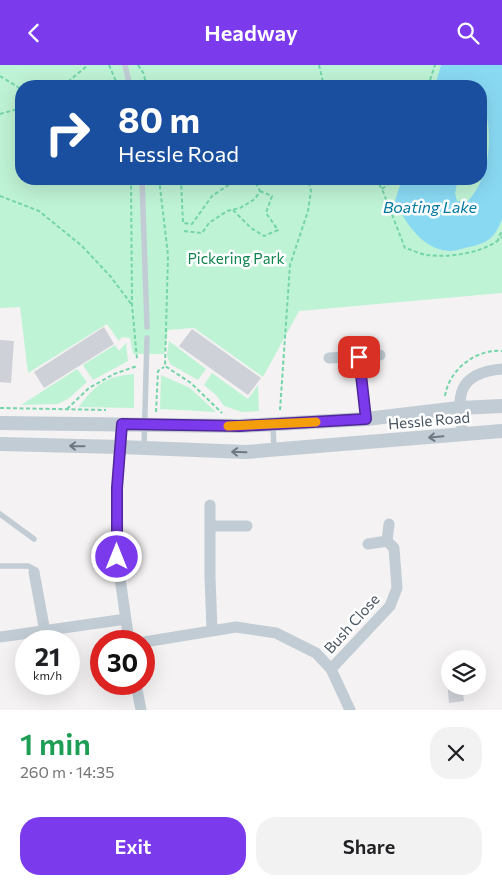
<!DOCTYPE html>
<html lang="en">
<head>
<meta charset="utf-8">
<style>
	body { margin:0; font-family:Commissioner,sans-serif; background:#f2f2f2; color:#202124; height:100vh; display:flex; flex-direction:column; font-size:19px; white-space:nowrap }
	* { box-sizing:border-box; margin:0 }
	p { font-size:16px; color:#757577 }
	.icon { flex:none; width:28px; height:28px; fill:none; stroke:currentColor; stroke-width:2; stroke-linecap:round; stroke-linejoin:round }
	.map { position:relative; height:645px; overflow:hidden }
	.details { display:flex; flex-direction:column; background:#fff; flex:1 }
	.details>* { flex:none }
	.hud { position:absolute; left:15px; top:15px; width:472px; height:105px; border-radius:20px; box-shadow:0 5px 20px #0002; background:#1a4fa0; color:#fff; overflow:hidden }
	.buttons { position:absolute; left:441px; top:585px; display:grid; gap:10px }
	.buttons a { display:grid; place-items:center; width:45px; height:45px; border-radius:50%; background:#fff; box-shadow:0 5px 20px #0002; font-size:25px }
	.speed { position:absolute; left:15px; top:565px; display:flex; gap:10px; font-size:25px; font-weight:700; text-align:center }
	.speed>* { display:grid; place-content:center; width:65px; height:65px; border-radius:50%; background:#fff; box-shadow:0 5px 20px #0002; line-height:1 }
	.speed small { font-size:12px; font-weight:400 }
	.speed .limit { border:8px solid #d22; background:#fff; color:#111 }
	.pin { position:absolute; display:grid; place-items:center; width:42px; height:42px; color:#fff; margin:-21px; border-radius:10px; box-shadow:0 2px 8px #0006 }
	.me { position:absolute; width:55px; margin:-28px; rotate:0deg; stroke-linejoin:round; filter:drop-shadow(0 0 4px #0008) }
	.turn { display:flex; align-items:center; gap:18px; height:105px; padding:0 20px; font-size:22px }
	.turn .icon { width:65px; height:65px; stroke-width:2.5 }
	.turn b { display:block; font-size:35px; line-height:42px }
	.round { display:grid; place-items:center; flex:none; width:52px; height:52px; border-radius:20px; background:#f2f2f2 }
	.headline { display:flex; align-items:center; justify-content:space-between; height:85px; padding:0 20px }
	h1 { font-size:30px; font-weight:600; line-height:38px; color:#1e9e55 }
	.primary-button { display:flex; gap:10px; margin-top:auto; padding:10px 20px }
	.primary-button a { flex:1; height:58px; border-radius:20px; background:#7c3aed; color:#fff; font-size:20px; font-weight:600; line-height:58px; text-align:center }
	.primary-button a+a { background:#f2f2f2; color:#202124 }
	header { display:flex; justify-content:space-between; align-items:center; height:65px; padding:0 20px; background:#7c3aed; color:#fff; font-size:22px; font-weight:600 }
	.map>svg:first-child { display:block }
	.green { fill:#bff3d5; fill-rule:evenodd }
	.water { fill:#89d9f3 }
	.building { fill:#ced1d7 }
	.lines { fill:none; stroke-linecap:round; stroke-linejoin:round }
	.path { stroke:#74d5a9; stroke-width:2; stroke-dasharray:4 2.5; stroke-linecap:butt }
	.service { stroke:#c2ccd4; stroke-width:5.5 }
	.minor { stroke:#c2ccd4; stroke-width:11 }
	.tertiary { stroke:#c2ccd4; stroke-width:14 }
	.oneway { stroke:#6d7884 }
	.route-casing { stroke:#51269a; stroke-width:12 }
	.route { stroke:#7c3aed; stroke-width:9 }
	.slow { stroke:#f59e0b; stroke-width:9 }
	.labels { text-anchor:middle; stroke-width:5; stroke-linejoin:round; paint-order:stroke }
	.park-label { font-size:15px; fill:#108550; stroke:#fff }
	.street-label { font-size:15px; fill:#485461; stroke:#fff }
	.water-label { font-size:16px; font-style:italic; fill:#037aa2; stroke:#fff }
</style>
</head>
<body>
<header><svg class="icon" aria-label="back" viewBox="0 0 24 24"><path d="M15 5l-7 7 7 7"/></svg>Headway<svg class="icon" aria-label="search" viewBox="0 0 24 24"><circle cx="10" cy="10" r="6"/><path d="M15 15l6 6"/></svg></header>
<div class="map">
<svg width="502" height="645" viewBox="0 0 502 645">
	<rect width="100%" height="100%" fill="#f4f2f2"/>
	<path class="green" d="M0,0H502V228L299,246L263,312L194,263L168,265L164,289H133L130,273L122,272L119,276L107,259L28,308L20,242L0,243ZM21,21H481V114H21Z
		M169,276L206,304L198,315L170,299L167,290Z
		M126,278L128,296L93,315L83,300L115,280L119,286Z
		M77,304L87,317L68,334L58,339L21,340Z
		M212,308L248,334L258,320L259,346L242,347L224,341L217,331L204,320Z
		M134,309V343L79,342C95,320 106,311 134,309Z
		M161,310L190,323L216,347L160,344Z"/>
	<path class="water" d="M441,0H502V154C495,173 488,178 469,182C463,183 456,186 450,186C423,185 406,159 395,136L402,114H458L455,128L457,136L467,137C488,116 492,80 487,52L481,48V21H435Z"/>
	<path class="building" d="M104,262L114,279L44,323L34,307Z
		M192,264L261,313L248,330L179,281Z
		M0,275L14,276L11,318L0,317Z
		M450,614V621H462L464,636L449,638L447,615Z"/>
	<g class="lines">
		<path class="path" d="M109,0L118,21
			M138,0L144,9L146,21
			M319,0L324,21
			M0,11L21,24
			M63,21L88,0
			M428,21L435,0
			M0,49L21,43
			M131,114L132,240L137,294
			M159,114L168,190L165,301L191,318L222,348
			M181,114L183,158L192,159L212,131L233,117
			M219,114L233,117L255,115
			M376,114L382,124L405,183C412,185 420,189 427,190C450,193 485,188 502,172
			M382,124L395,114
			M0,131L39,146L82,181L111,212L132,240
			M233,145L251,163L264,171L278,165L266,148L272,131L260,126
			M184,166L202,168L209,158L227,146L240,143L255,134L260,126L254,114
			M497,177L502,165
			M445,331C449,305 475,284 502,286
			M0,343L106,345
			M67,344L89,323L114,309L137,301
			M280,345L290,200L308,146L311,126L308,114
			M156,347L158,306L164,302"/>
		<path class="service" d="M125,0L130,21
			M142,114L147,262
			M273,361L274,384
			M144,383L147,273
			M0,449L34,474
			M0,501H28L32,503L34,507"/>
		<path class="minor" d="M359,292L366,354
			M329,293L380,290
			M121,359L117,423V492L129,576
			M463,369C456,331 457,308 502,304
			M210,440V512L212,565
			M211,461H247
			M368,479L387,476L389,459
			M34,507L45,567
			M0,572L126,554
			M144,577L236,562L276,568L316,588L331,604L350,645
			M331,604L390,541L397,523L394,483L387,476
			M136,619L141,645"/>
		<path class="tertiary" d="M0,358L239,361L366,354L459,343L502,341
			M0,379L120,382L246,387L502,366"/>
	</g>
	<defs><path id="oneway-shaft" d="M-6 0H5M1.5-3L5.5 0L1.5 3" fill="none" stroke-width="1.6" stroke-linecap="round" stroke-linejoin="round" transform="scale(1.25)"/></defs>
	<g class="oneway">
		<use href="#oneway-shaft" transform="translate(436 372) rotate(175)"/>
		<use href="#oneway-shaft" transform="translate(77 381) rotate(-179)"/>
		<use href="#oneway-shaft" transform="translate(239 387) rotate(-178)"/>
	</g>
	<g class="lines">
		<defs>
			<path id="route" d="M117,492V423L122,359L240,361L366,354L359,292"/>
		</defs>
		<use href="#route" class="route-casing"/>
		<use href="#route" class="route"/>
		<path class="slow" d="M228,361L316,357"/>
	</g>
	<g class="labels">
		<g class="park-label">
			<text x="236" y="199">Pickering Park</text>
		</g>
		<g class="street-label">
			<text transform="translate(429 356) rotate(-5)" y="5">Hessle Road</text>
			<text transform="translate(352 559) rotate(-48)" y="5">Bush Close</text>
		</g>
		<g class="water-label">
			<text x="430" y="148">Boating Lake</text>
		</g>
	</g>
</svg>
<div class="buttons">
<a><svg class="icon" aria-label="layers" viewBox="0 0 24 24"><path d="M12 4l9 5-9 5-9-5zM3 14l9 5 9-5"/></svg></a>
</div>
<div class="speed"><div>21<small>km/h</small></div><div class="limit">30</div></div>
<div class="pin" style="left:359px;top:292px;background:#d93025"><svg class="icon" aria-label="arrive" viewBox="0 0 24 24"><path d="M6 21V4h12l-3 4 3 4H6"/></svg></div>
<svg class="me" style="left:117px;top:492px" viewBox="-20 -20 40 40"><circle r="17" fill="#7c3aed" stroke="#fff" stroke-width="3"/><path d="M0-11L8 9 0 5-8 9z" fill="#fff"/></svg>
<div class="hud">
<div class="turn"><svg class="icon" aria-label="right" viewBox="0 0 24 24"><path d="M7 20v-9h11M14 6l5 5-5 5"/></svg><div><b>80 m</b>Hessle Road</div></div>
</div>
</div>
<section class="details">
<div class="headline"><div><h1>1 min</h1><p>260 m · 14:35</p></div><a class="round"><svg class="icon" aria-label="close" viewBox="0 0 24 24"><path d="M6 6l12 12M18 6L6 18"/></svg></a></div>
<div class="primary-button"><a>Exit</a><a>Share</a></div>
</section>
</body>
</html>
